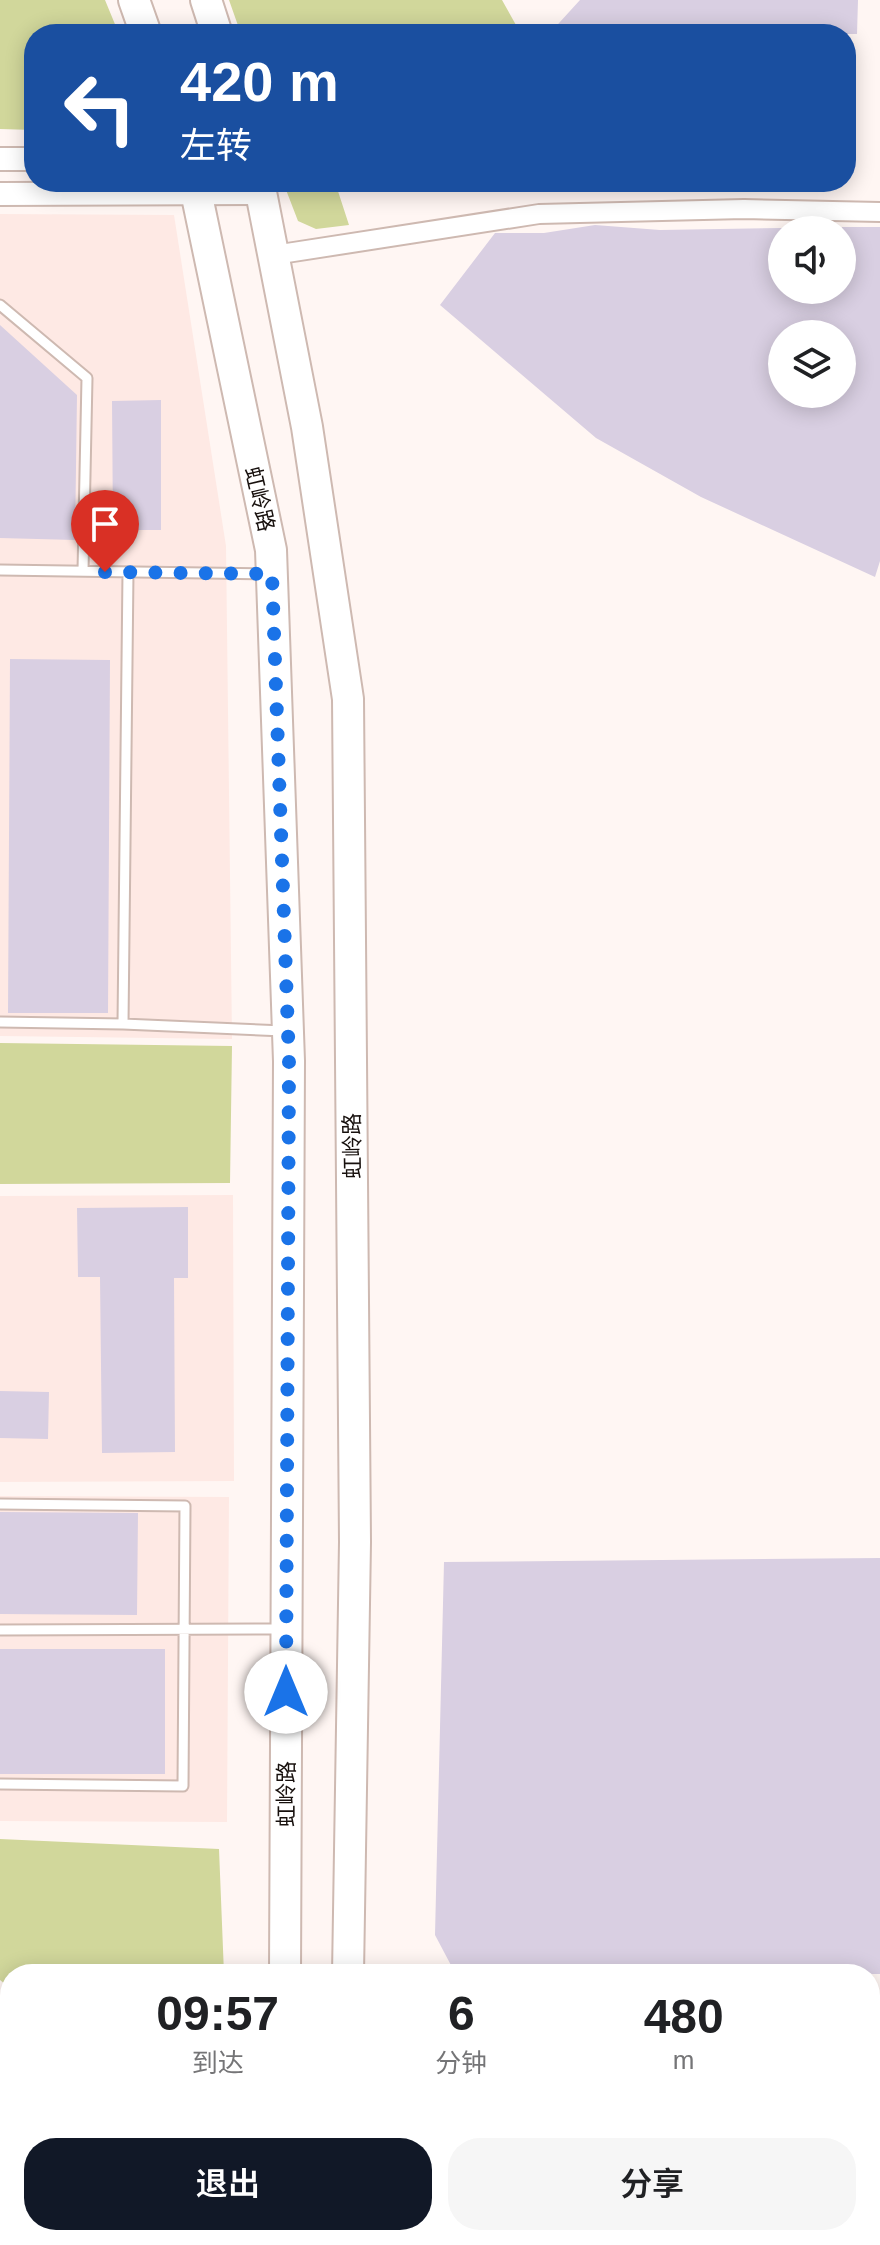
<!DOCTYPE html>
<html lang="zh">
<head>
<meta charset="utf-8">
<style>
	body { margin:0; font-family:Arial,"Noto Sans SC",sans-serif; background:#f6f6f6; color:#202124; height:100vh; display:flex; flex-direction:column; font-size:30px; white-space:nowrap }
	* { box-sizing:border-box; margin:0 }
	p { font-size:26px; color:#757577 }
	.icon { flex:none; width:44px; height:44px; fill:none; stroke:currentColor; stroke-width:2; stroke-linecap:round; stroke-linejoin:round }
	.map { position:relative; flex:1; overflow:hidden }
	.panel { position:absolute; left:0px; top:1964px; width:880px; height:282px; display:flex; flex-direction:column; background:#fff; border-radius:32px 32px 0 0; box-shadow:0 4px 20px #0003 }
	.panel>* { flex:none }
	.top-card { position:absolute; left:24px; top:24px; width:832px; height:168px; border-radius:32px; box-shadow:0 4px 20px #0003; background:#1a4fa0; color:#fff; overflow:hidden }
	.tools { position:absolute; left:768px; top:216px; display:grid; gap:16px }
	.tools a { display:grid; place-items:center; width:88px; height:88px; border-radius:50%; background:#fff; box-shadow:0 4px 20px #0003; font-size:40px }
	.pin { position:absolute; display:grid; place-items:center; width:68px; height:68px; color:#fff; margin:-82px -34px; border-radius:50% 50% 50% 0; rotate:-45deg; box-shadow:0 0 8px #0007 }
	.pin .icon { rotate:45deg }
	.me { position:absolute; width:88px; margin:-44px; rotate:0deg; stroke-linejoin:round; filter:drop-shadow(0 0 6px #0008) }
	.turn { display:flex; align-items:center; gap:28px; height:168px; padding:0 24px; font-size:36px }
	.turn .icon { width:104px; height:104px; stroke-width:2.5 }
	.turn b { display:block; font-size:56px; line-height:68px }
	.eta { display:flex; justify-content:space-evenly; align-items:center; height:136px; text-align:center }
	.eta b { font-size:48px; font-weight:600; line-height:56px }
	.primary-button { display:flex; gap:16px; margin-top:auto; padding:16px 24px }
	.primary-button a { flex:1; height:92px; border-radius:32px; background:#111827; color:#fff; font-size:32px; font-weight:600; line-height:92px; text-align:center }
	.primary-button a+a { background:#f6f6f6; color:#202124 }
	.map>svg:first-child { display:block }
	.industrial { fill:#fee9e4 }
	.green { fill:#d1d79b }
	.building { fill:#d9cfe2; fill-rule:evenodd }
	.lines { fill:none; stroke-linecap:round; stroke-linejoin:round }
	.service-casing { stroke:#ceb9b1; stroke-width:13 }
	.minor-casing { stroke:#ceb9b1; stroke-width:22 }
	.tertiary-casing { stroke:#ceb9b1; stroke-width:26 }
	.primary-casing { stroke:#ceb9b1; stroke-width:34 }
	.service { stroke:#fff; stroke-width:9 }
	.minor { stroke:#fff; stroke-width:18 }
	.tertiary { stroke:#fff; stroke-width:22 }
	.primary { stroke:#fff; stroke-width:30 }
	.route { stroke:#1a73e8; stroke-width:14; stroke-dasharray:0 25.2 }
	.labels { text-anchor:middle; stroke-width:6; stroke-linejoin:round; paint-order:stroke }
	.street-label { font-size:22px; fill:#17100d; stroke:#fff }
</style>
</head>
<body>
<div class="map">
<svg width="880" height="2245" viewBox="0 0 880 2245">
	<rect width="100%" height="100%" fill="#fff6f3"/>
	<path class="industrial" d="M0,214L174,215L226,546L232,1039L0,1036Z
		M233,1195L234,1481L0,1482V1196Z
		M0,1496L229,1497L227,1822L0,1821Z"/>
	<path class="green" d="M0,0H105L119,34H34V130L0,129Z
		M229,0H502L521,34H241Z
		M283,182H335L349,225L316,229L298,221Z
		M0,1043L232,1046L230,1183L0,1184Z
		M0,1839L219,1849L224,1974H10V1988L0,1980Z
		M695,2236H829L840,2245H694Z"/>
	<path class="building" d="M580,0H858L857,34H549Z
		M595,225L660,230L782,228V290H842V227H880V561L875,577L701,497L596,438L440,305L495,233H544ZM782,334H842V394H782Z
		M0,325L77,395L75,540L0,538Z
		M161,400V530H113L112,401Z
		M10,659L110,660L108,1013H8Z
		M188,1207V1278H174L175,1452L102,1453L100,1277H78L77,1208Z
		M0,1391L49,1392L48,1439L0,1438Z
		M0,1512L138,1513L137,1615L0,1614Z
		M880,1558V1974H507L453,1969L435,1935L444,1562Z
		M0,1649H165V1774H0Z"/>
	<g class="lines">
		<defs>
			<path id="service" d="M0,305L87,378L83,571
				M0,570L269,574
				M0,1022L123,1024L128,572
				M123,1024L284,1031
				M0,1504L185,1506L183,1786L0,1784
				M0,1630L283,1629
				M0,2191L10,2200
				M50,2236L60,2245"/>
			<path id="minor" d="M274,255L539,214L744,209L880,212
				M870,2035L880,2036"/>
			<path id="tertiary" d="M0,159H34
				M0,194L262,193"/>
			<path id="primary" d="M134,0L146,34
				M206,0L217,34
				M194,182L271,550L289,1061L285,1974
				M259,182L307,427L348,699L355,1542L348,1974
				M282,2245V2236
				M344,2245V2236"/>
		</defs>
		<use href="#service" class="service-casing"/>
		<use href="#minor" class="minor-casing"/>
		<use href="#tertiary" class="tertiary-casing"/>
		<use href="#primary" class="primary-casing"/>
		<use href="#service" class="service"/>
		<use href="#minor" class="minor"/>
		<use href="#tertiary" class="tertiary"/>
		<use href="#primary" class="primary"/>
	</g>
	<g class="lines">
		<path class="route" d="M105,572L272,574L289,1061L286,1692"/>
	</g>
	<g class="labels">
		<g class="street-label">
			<text transform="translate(260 499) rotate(77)" y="8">虹岭路</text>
			<text transform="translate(352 1146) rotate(-91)" y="8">虹岭路</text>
			<text transform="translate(286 1794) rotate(-90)" y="8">虹岭路</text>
		</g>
	</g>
</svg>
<div class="tools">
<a><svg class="icon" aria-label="sound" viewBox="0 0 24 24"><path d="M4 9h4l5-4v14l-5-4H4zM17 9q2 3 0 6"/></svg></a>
<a><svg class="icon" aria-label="layers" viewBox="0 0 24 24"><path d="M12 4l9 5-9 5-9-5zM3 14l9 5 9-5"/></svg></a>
</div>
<div class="pin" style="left:105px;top:572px;background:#d93025"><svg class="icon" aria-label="arrive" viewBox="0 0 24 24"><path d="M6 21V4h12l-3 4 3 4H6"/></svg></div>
<svg class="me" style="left:286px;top:1692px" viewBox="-20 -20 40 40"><circle r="19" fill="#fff"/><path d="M0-13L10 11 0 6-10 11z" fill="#1a73e8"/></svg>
<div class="top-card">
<div class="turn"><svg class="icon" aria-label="left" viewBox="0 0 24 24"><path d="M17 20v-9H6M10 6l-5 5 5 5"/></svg><div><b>420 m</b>左转</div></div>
</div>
<section class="panel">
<div class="eta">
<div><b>09:57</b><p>到达</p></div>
<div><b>6</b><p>分钟</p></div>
<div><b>480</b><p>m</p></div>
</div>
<div class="primary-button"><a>退出</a><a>分享</a></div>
</section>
</div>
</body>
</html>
